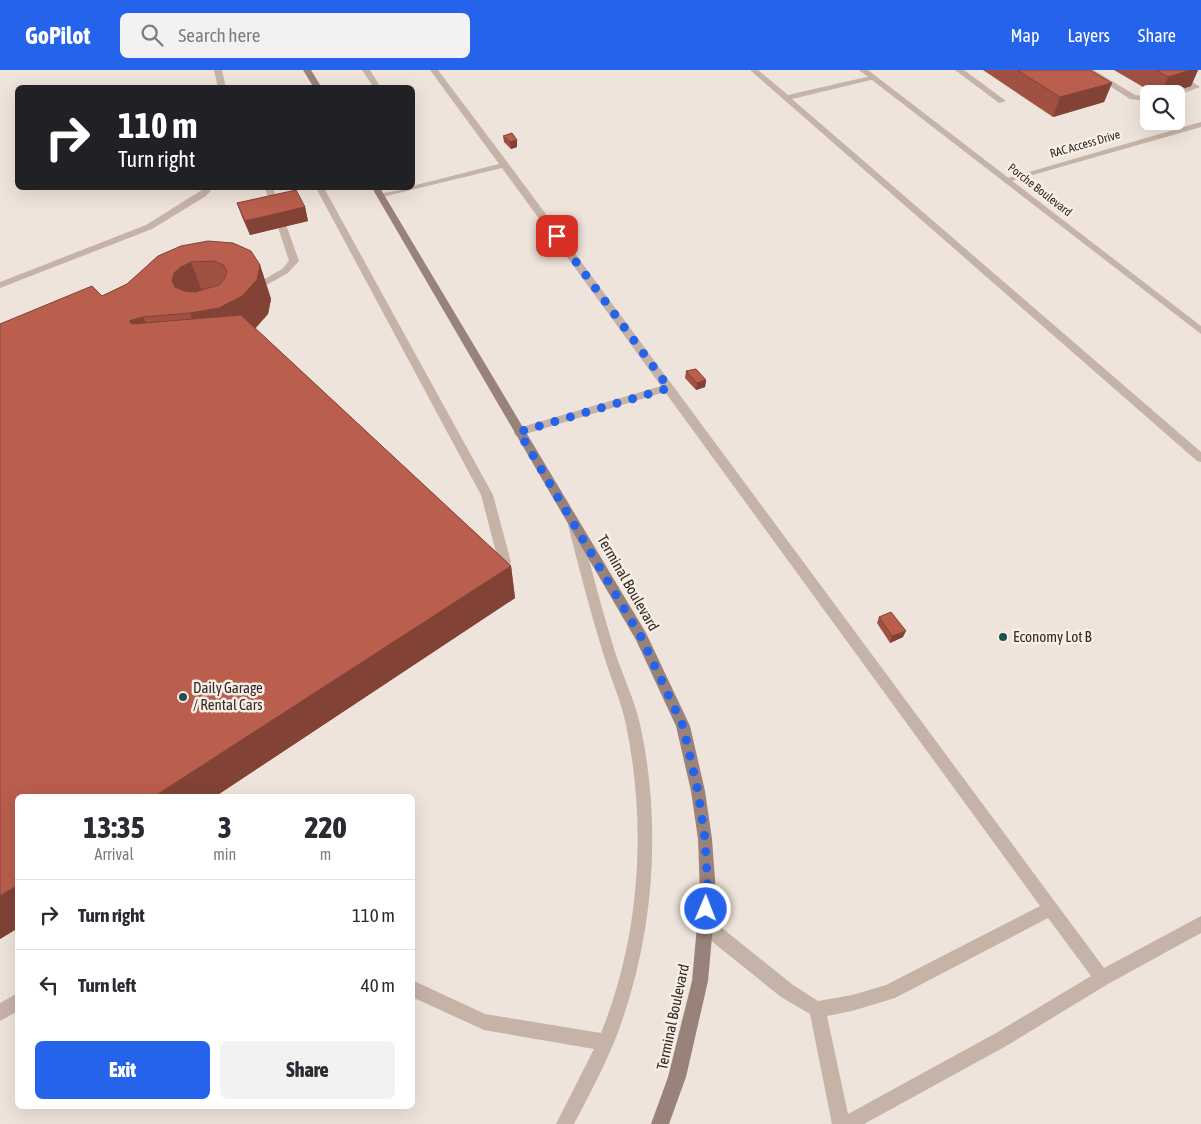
<!DOCTYPE html>
<html lang="en">
<head>
<meta charset="utf-8">
<style>
	body { margin:0; font-family:"Asap Condensed",sans-serif; background:#f2f2f3; color:#2b2b33; height:100vh; display:flex; flex-direction:column; font-size:19px; white-space:nowrap }
	* { box-sizing:border-box; margin:0 }
	p { font-size:16px; color:#7c7c81 }
	.icon { flex:none; width:28px; height:28px; fill:none; stroke:currentColor; stroke-width:2; stroke-linecap:round; stroke-linejoin:round }
	.map { position:relative; flex:1; overflow:hidden }
	.side { position:absolute; left:15px; top:724px; width:400px; height:315px; display:flex; flex-direction:column; background:#fff; border-radius:8px; box-shadow:0 5px 20px #0002 }
	.side>* { flex:none }
	.top-card { position:absolute; left:15px; top:15px; width:400px; height:105px; border-radius:8px; box-shadow:0 5px 20px #0002; background:#202124; color:#fff; overflow:hidden }
	.controls { position:absolute; left:1140px; top:15px; display:grid; gap:10px }
	.controls a { display:grid; place-items:center; width:45px; height:45px; border-radius:8px; background:#fff; box-shadow:0 5px 20px #0002; font-size:25px }
	.pin { position:absolute; display:grid; place-items:center; width:42px; height:42px; color:#fff; margin:-21px; border-radius:10px; box-shadow:0 2px 8px #0006 }
	.me { position:absolute; width:55px; margin:-28px; rotate:1deg; stroke-linejoin:round; filter:drop-shadow(0 0 4px #0008) }
	.turn { display:flex; align-items:center; gap:18px; height:105px; padding:0 20px; font-size:22px }
	.turn .icon { width:65px; height:65px; stroke-width:2.5 }
	.turn b { display:block; font-size:35px; line-height:42px }
	.eta { display:flex; justify-content:space-evenly; align-items:center; height:85px; text-align:center }
	.eta b { font-size:30px; font-weight:800; line-height:35px }
	.primary-button { display:flex; gap:10px; margin-top:auto; padding:10px 20px }
	.primary-button a { flex:1; height:58px; border-radius:8px; background:#2563eb; color:#fff; font-size:20px; font-weight:800; line-height:58px; text-align:center }
	.primary-button a+a { background:#f2f2f3; color:#2b2b33 }
	ul { padding:0; list-style:none }
	li { display:flex; align-items:center; gap:15px; height:70px; padding:0 20px; border-top:1px solid #e1e1e2 }
	li div { flex:1 }
	li b { display:block; font-size:19px }
	li em { font-style:normal }
	header { display:flex; align-items:center; gap:30px; box-sizing:border-box; height:70px; padding:0 25px; background:#2563eb; color:#fff }
	header strong { font-size:24px }
	nav { display:flex; gap:28px; margin-inline-start:auto; font-size:18px }
	.search { width:350px; height:45px; background:#f2f2f3; display:flex; align-items:center; gap:12px; box-sizing:border-box; padding:0 18px; border-radius:8px; color:#7c7c81; font-size:19px }
	.map>svg:first-child { display:block }
	.lines { fill:none; stroke-linecap:round; stroke-linejoin:round }
	.lane { fill:#c6b3a8; fill-rule:evenodd }
	.street { fill:#c6b3a8; fill-rule:evenodd }
	.secondary { fill:#99827a; fill-rule:evenodd }
	.wall { fill:#a05142 }
	.shaded-wall { fill:#824236 }
	.building { fill:#ba5e4d; stroke:#824236; fill-rule:evenodd }
	.route { stroke:#2563eb; stroke-width:9; stroke-dasharray:0 16.2 }
	.poi-dot { fill:#21514f; stroke:#f7eee6; stroke-width:2 }
	.labels { text-anchor:middle; stroke-width:5; stroke-linejoin:round; paint-order:stroke }
	.far-street-label { font-size:12px; fill:#332a27; stroke:#f7eee6 }
	.street-label { font-size:15px; fill:#332a27; stroke:#f7eee6 }
	.poi-label { font-size:15px; fill:#332a27; stroke:#f7eee6; text-anchor:start }
</style>
</head>
<body>
<header>
<strong>GoPilot</strong>
<div class="search"><svg class="icon" aria-label="search" viewBox="0 0 24 24"><circle cx="10" cy="10" r="6"/><path d="M15 15l6 6"/></svg>Search here</div>
<nav><a>Map</a><a>Layers</a><a>Share</a></nav>
</header>
<div class="map">
<svg width="1201" height="1054" viewBox="0 0 1201 1054">
	<rect width="100%" height="100%" fill="#efe4db"/>
	<g class="lines">
		<path class="lane" d="M214,0H222L226,18H218Z
			M362,0H370L381,18H374Z
			M430,0H438L508,93L1104,898L1201,846V863L1108,914L1008,975L864,1054H832L810,944L781,927L700,862L698,856L700,850L706,848L712,850L793,915L818,931L852,925L886,915L1040,836L665,322L519,366L515,365L514,362L515,359L661,316L502,98L378,128V124L412,118V116L499,94ZM1048,848L1091,906L996,963L848,1044L827,946L852,941L895,928Z
			M750,0H758L788,25L875,5V9L792,29L1201,382V392L1197,391Z
			M955,0H964L1006,31L999,33Z
			M1085,0H1094L1135,25L1149,27V31L1130,29Z
			M1166,0H1175L1200,17L1176,26V24H1170L1190,16Z
			M1201,52V57L1008,112L1001,110Z
			M205,118H213L206,126L152,159L0,218V212L146,155Z
			M265,118H273L299,191L288,203L261,218L256,215L258,213L282,199L289,191Z
			M316,118H324L493,425L511,492C507,499 496,505 489,502L487,499L489,496L498,490L481,425Z
			M574,451L580,455C591,498 602,540 615,582C623,606 634,629 640,654C661,750 655,854 623,948C611,985 592,1019 574,1054H556L594,979L484,960L412,927V910L485,944L601,963C640,867 647,756 626,655C621,630 610,607 603,583C590,541 579,498 568,455Z
			M18,923V941L0,951V933Z"/>
		<path class="street" d="M859,0H868L1201,256V264Z"/>
		<path class="secondary" d="M303,0H311L322,18H314Z
			M372,118H380L646,563L690,656L705,721L712,769L716,823L708,911L686,1007L669,1054H651L668,1007L692,911L700,823L698,769L691,721L676,656L636,570Z"/>
	</g>
	<path class="wall" d="M983,0H1090L1112,13L1104,32L1053,47Z
		M1114,0H1198L1191,16L1167,24H1155Z
		M503,66L517,70V77L511,79L504,72Z
		M237,133L305,137L308,151L250,165L242,147Z
		M158,186L260,195L271,229L268,244L255,258L511,496L515,528L216,726H18V858L0,869V254L102,226L127,214Z
		M686,301L706,310L705,317L696,320L685,308Z
		M879,547L903,567L890,573L877,553Z"/>
	<path class="shaded-wall" d="M1191,0H1198L1191,16L1167,24H1161L1168,7Z
		M1112,13L1104,32L1053,47L1060,27Z
		M517,70V77L511,79L510,72Z
		M305,137L308,151L250,165L245,151Z
		M191,192L204,226L186,243L172,211L174,203L181,197Z
		M260,195L271,229L268,244L254,260L204,277L190,243Z
		M143,247L158,281L129,251Z
		M706,310L705,317L696,320L697,313Z
		M511,496L515,528L216,726H155Z
		M906,561L903,567L890,573L892,566Z
		M18,815V858L0,869V826Z"/>
	<path class="building" d="M1017,0H1090L1112,13L1060,27Z
		M1156,0H1191L1168,7Z
		M512,63L517,70L510,72L503,66Z
		M296,120L305,137L245,151L237,133Z
		M208,171L233,173L251,181L260,195L257,210L242,226L219,238L190,243L143,247L129,251L132,254L241,245L511,496L155,726H18V815L0,826V254L92,216L102,226L127,214L158,186L181,176ZM214,191L223,195L227,201L225,208L219,215L195,222L184,221L175,217L172,211L174,203L181,197L191,192Z
		M696,299L706,310L697,313L686,301Z
		M891,542L906,561L892,566L879,547Z"/>
	<g class="lines">
		<path class="route" d="M557,166L669,318L519,362L641,567L683,656L698,721L705,769L708,823L706,839"/>
	</g>
	<g class="poi-dot">
		<circle cx="1003" cy="567" r="5"/>
		<circle cx="183" cy="627" r="5"/>
	</g>
	<g class="labels">
		<g class="far-street-label">
			<text transform="translate(1085 74) rotate(-16)" y="4">RAC Access Drive</text>
			<text transform="translate(1040 120) rotate(38)" y="4">Porche Boulevard</text>
		</g>
		<g class="street-label">
			<text transform="translate(628 513) rotate(60)" y="5">Terminal Boulevard</text>
			<text transform="translate(673 947) rotate(-78)" y="5">Terminal Boulevard</text>
		</g>
		<g class="poi-label">
			<text x="1013" y="572">Economy Lot B</text>
			<text x="193" y="623">Daily Garage<tspan x="193" dy="17">/ Rental Cars</tspan></text>
		</g>
	</g>
</svg>
<div class="controls">
<a><svg class="icon" aria-label="search" viewBox="0 0 24 24"><circle cx="10" cy="10" r="6"/><path d="M15 15l6 6"/></svg></a>
</div>
<div class="pin" style="left:557px;top:166px;background:#d93025"><svg class="icon" aria-label="arrive" viewBox="0 0 24 24"><path d="M6 21V4h12l-3 4 3 4H6"/></svg></div>
<svg class="me" style="left:706px;top:839px" viewBox="-20 -20 40 40"><circle r="17" fill="#2563eb" stroke="#fff" stroke-width="3"/><path d="M0-11L8 9 0 5-8 9z" fill="#fff"/></svg>
<div class="top-card">
<div class="turn"><svg class="icon" aria-label="right" viewBox="0 0 24 24"><path d="M7 20v-9h11M14 6l5 5-5 5"/></svg><div><b>110 m</b>Turn right</div></div>
</div>
<section class="side">
<div class="eta">
<div><b>13:35</b><p>Arrival</p></div>
<div><b>3</b><p>min</p></div>
<div><b>220</b><p>m</p></div>
</div>
<ul>
<li><svg class="icon" aria-label="right" viewBox="0 0 24 24"><path d="M7 20v-9h11M14 6l5 5-5 5"/></svg><div><b>Turn right</b></div><em>110 m</em></li>
<li><svg class="icon" aria-label="left" viewBox="0 0 24 24"><path d="M17 20v-9H6M10 6l-5 5 5 5"/></svg><div><b>Turn left</b></div><em>40 m</em></li>
</ul>
<div class="primary-button"><a>Exit</a><a>Share</a></div>
</section>
</div>
</body>
</html>
